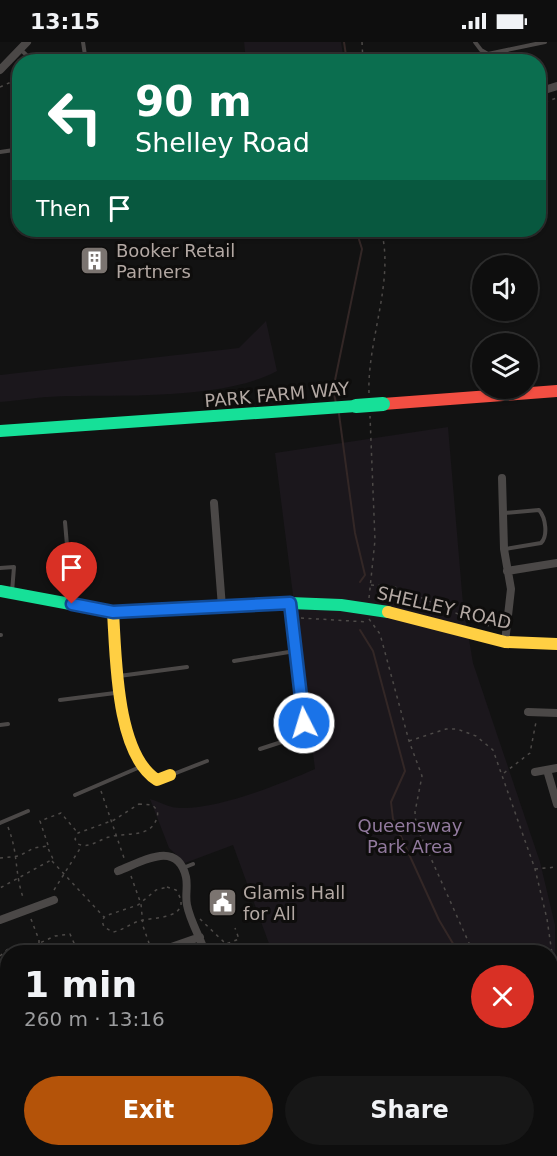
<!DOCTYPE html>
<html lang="en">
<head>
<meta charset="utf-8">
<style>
	body { margin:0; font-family:"DejaVu Sans",sans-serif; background:#171717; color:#f1f3f6; height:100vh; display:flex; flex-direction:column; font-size:22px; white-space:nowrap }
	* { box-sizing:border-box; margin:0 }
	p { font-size:20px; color:#9b9c9e }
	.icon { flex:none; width:33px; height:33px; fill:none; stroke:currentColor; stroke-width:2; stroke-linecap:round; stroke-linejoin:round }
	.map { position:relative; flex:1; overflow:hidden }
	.details { position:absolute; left:0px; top:903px; width:558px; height:212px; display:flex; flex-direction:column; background:#0e0e0e; border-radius:24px 24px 0 0; box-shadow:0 2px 4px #0004,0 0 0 2px #2e2e2e }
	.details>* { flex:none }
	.hud { position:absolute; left:12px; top:12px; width:534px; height:183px; border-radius:24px; box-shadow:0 2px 4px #0004,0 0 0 2px #2e2e2e; background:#0b6e4f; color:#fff; overflow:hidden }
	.fabs { position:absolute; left:472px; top:213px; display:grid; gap:12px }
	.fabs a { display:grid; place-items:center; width:66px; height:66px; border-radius:50%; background:#0e0e0e; box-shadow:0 2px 4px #0004,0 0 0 2px #2e2e2e; font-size:30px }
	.pin { position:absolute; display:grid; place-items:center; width:51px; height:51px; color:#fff; margin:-62px -26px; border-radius:50% 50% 50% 0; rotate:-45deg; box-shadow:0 0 6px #0007 }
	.pin .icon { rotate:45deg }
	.me { position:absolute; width:66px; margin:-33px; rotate:355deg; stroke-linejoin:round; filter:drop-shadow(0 0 4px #0008) }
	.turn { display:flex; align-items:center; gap:21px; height:126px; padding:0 24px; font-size:27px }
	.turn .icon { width:78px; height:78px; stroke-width:2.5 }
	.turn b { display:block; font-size:42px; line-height:51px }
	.then { display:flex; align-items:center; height:57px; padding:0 24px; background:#0003; gap:12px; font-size:22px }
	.round { display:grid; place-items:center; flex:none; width:63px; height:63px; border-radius:32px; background:#171717 }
	.summary { display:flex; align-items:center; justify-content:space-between; height:102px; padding:0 24px }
	h1 { font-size:36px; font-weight:700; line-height:45px }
	.cta { display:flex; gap:12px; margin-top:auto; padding:12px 24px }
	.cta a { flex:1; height:69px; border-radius:36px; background:#b45309; color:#fff; font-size:24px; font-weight:700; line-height:69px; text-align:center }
	.cta a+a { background:#171717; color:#f1f3f6 }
	.status { display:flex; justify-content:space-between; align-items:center; height:42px; padding:0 30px; background:#0e0e0e; direction:ltr }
	.status svg { height:16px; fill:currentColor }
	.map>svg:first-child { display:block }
	.green { fill:#1b171c }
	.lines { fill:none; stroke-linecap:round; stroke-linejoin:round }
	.stream { stroke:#332726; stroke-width:2 }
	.path { stroke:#4d4a48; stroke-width:1.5; stroke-dasharray:3 4.5; stroke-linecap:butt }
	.lane { stroke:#4b4847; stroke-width:4 }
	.street { stroke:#4b4847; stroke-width:8 }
	.fast { stroke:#16e098; stroke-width:12 }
	.slow { stroke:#ffcf43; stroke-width:12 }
	.jam { stroke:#f24e42; stroke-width:12 }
	.fast-bridge { stroke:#16e098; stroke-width:14 }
	.route-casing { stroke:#114b97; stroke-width:15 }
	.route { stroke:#1a73e8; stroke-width:10 }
	.labels { text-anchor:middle; stroke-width:6; stroke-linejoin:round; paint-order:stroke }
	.poi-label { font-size:18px; fill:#b3a8a3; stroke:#0e0d0c; text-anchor:start }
	.street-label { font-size:18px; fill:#b3a8a3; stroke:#0e0d0c }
	.park-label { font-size:18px; fill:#927a9e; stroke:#0e0d0c }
</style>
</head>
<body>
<div class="status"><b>13:15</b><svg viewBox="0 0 49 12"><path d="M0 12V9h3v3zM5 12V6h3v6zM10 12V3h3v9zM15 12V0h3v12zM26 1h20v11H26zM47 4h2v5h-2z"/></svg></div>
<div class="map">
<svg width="557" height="1114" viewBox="0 0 557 1114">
	<rect width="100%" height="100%" fill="#121212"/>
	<path class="green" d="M244,0H341L344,19H246Z
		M266,279L277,329C225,357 129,353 69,354C46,354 23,358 0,360V333L239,306Z
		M448,385L463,562L473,621L540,820L555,883L557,1114H302L300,1107H550V910H272L233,803L185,821L169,806L150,757C157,759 165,763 172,765C207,772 281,742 315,727L275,411Z"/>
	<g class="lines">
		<path class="stream" d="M344,0L347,20
			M336,361L333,348L362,207L356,188
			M339,372L355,491L365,533L360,540
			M360,588L373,609L405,729L391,760L393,777L439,878L458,910
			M452,1114L453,1107"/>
		<path class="path" d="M362,0L363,20
			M44,20L46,17L48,20
			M0,45L20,36
			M538,62L557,56
			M369,351C367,299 395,238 381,188
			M371,543L392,544L404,548L476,580
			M369,556L375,498L370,374
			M301,576L368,580
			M369,577L380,592L409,699L422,734L415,770L416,783L473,910
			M486,583L499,586
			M409,699L446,687H457L476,694L493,708L535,827L547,877L555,932L557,975
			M504,731L530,711L536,680
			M101,749L124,816
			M139,762L152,763C156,766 159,770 157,775C152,797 125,790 109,795C98,798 89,807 78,802L75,797L78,791L114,778Z
			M8,785C19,813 14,831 24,858
			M48,803L40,779L61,771L77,790
			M0,816L19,814L34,806L47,804L53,817L0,846
			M52,819L104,875
			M535,827L557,825
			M131,834L141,862L143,884L150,904
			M167,845L176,848C196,878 151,875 139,879C130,882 123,888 113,890L104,885L102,879L105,874L138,863L156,848Z
			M54,848L81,805
			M31,877L39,898V910
			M200,877L226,902L239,897L235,886
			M0,914L9,906L33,904L55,894L70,892L74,901L61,910
			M0,928L8,935
			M6,935L1,941L7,958
			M0,1059L8,1073
			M29,1107L34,1114
			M177,1107L180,1114
			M242,1107L245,1114
			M64,1114L69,1107
			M83,1114L84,1107
			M291,1114L297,1111
			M470,1114L471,1107"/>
		<path class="lane" d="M83,0L86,20
			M475,0L481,8L488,12L545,0
			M21,8L34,20
			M0,110L14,108L16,92H20
			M65,480L72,561
			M505,507L541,501C548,494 546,476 539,468L505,471
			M0,526L14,525L12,550
			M0,593H1
			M234,619L295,609
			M119,634L187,625
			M60,658L115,651
			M0,683L8,682
			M260,707L297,695
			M171,733L207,719
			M75,753L140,725
			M0,781L28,769
			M183,826L193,822"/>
		<path class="street" d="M0,28L27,0
			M538,50L557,44
			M502,436L504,507L511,547L505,600
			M214,461L222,565
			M507,529L557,521
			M290,561L304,681L297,695
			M528,670L557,671
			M547,728L557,762
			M535,730L557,726
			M118,829C142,820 177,797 186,835C188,844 185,854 187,863C190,879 200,895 205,910
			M0,878L54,858
			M157,910L200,895
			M0,968L8,966
			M0,973L8,993
			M0,1024L8,1021
			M124,1111L132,1107"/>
		<path class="fast" d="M0,389L356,364
			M0,549L113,570L290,561L341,563L388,570"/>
		<path class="slow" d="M113,570C116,616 116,712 157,738L170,733
			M388,570L505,600L557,602"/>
		<path class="jam" d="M383,362L557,349"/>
		<path class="fast-bridge" d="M356,364L383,362"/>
	</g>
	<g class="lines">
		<defs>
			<path id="route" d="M72,562L113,570L290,561L304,681"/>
		</defs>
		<use href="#route" class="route-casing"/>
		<use href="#route" class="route"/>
	</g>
	<defs>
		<symbol id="building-square" viewBox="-11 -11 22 22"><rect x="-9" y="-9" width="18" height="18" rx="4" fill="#7b7470" stroke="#0e0d0c"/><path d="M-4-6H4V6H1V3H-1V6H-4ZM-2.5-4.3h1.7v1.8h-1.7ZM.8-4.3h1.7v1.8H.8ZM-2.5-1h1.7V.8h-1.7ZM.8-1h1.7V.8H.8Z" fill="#fff"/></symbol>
		<symbol id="civic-square" viewBox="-11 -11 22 22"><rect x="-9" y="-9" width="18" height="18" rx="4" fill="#7b7470" stroke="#0e0d0c"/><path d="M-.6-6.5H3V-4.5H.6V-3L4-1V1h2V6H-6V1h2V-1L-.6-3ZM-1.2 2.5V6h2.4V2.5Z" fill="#fff"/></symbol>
	</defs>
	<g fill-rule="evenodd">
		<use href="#building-square" x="78" y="202" width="33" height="33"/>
		<use href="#civic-square" x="206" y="844" width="33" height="33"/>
	</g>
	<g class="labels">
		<g class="poi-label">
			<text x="116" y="215">Booker Retail<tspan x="116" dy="21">Partners</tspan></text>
			<text x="243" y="857">Glamis Hall<tspan x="243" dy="21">for All</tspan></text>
		</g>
		<g class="street-label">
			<text transform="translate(277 353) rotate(-5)" y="6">PARK FARM WAY</text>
			<text transform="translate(444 566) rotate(13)" y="6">SHELLEY ROAD</text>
		</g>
		<g class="park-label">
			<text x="410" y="790">Queensway<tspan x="410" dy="21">Park Area</tspan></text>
		</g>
	</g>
</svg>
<div class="fabs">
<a><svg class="icon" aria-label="sound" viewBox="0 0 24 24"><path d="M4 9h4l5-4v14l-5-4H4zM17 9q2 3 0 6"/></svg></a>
<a><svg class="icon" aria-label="layers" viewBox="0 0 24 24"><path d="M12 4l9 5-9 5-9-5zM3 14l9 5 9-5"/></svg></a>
</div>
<div class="pin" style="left:72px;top:562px;background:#d93025"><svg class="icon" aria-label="arrive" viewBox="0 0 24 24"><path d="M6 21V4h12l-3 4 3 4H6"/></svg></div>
<svg class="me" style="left:304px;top:681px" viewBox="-20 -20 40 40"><circle r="17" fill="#1a73e8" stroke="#fff" stroke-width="3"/><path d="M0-11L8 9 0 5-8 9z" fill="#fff"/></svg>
<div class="hud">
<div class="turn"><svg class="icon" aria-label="left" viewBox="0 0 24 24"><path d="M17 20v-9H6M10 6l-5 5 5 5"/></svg><div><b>90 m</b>Shelley Road</div></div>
<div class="then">Then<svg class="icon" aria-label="arrive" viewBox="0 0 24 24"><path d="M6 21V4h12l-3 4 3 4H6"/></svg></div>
</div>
<section class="details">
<div class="summary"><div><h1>1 min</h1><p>260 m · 13:16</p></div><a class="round" style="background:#d93025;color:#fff"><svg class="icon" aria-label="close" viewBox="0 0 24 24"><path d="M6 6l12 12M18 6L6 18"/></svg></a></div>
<div class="cta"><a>Exit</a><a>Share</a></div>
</section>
</div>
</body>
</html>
